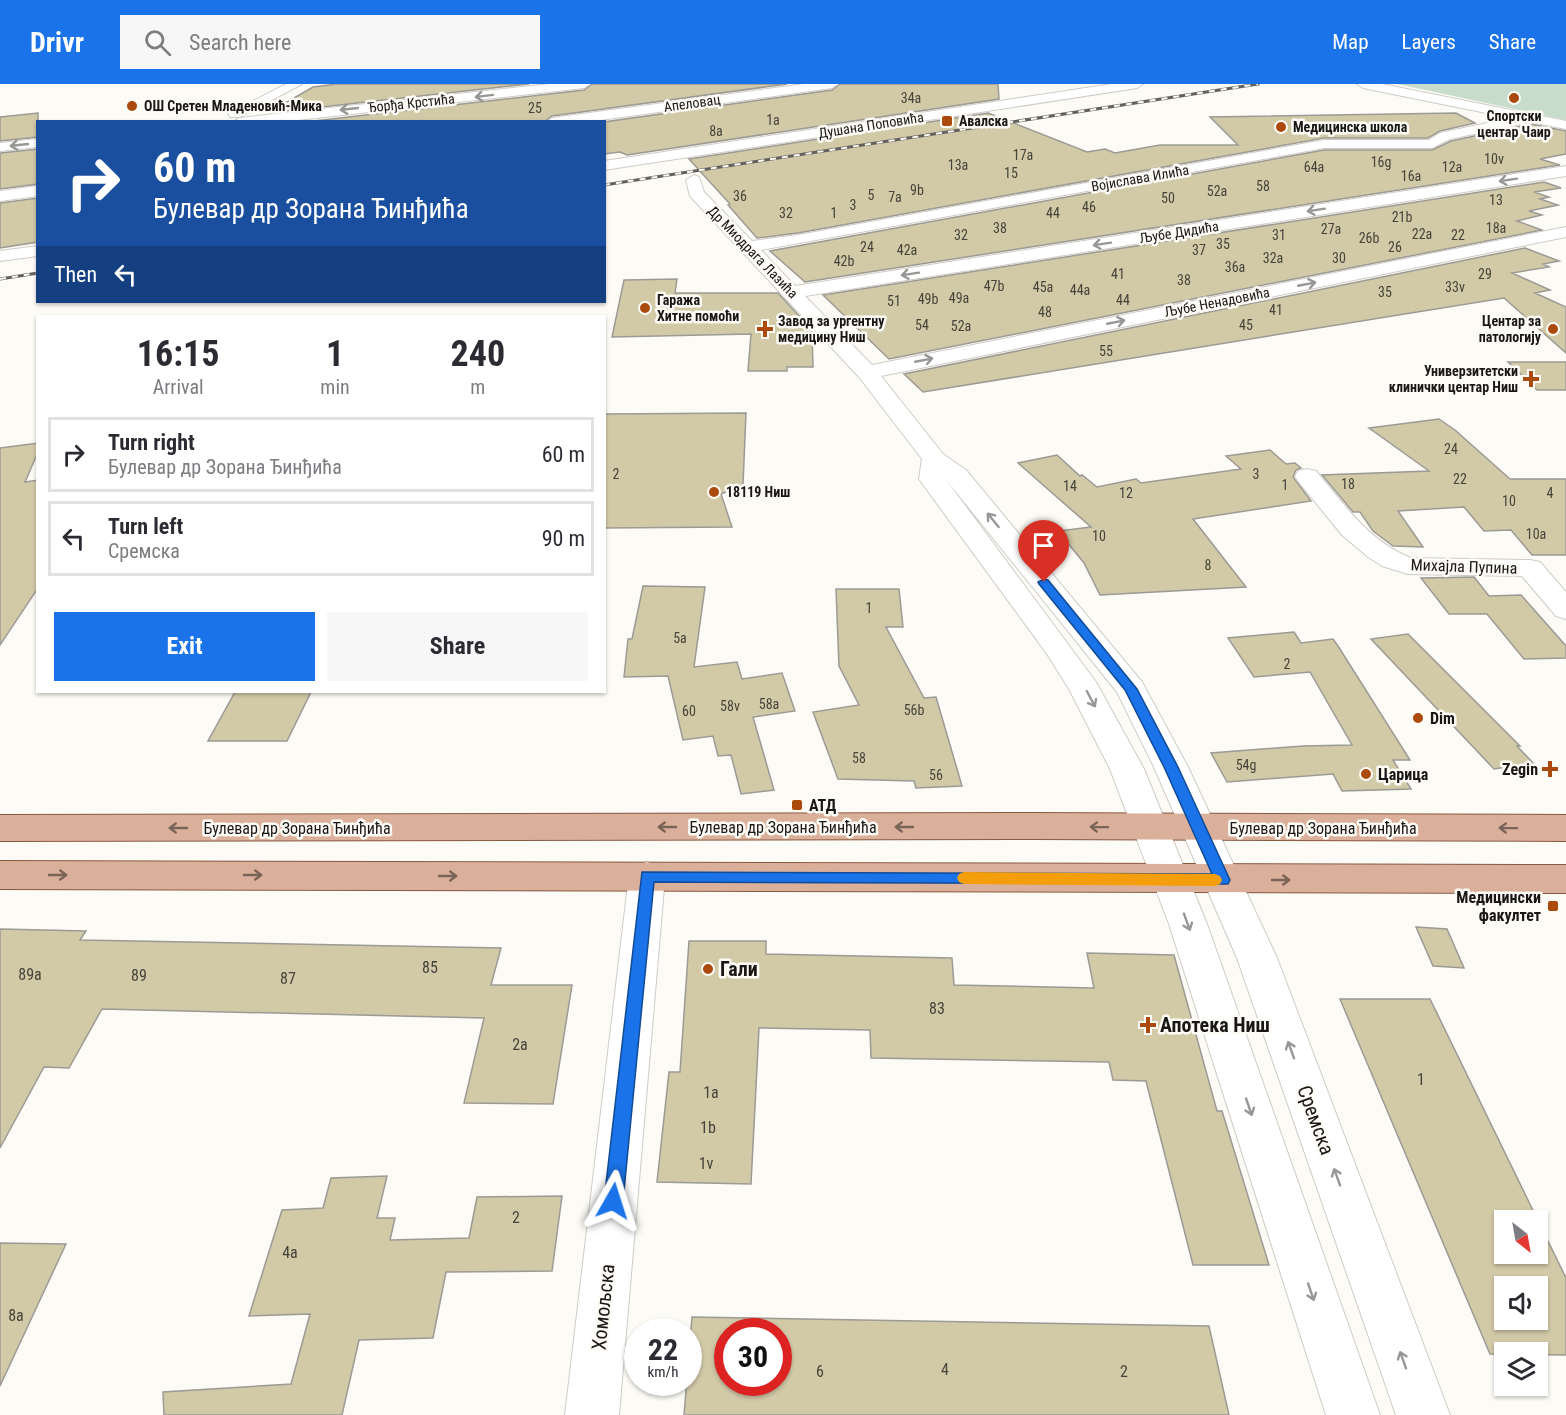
<!DOCTYPE html>
<html lang="en">
<head>
<meta charset="utf-8">
<style>
	body { margin:0; font-family:"Roboto Condensed",sans-serif; background:#f7f7f7; color:#2b2b33; height:100vh; display:flex; flex-direction:column; font-size:22px; white-space:nowrap }
	* { box-sizing:border-box; margin:0 }
	p { font-size:20px; color:#7c7c81 }
	.icon { flex:none; width:33px; height:33px; fill:none; stroke:currentColor; stroke-width:2; stroke-linecap:round; stroke-linejoin:round }
	.map { position:relative; flex:1; overflow:hidden }
	.sheet { position:absolute; left:36px; top:231px; width:570px; height:378px; display:flex; flex-direction:column; background:#fff; border-radius:0px; box-shadow:0 2px 4px #0004 }
	.sheet>* { flex:none }
	.guide { position:absolute; left:36px; top:36px; width:570px; height:183px; border-radius:0px; box-shadow:0 2px 4px #0004; background:#1a4fa0; color:#fff; overflow:hidden }
	.needle { width:39px; rotate:149deg }
	.fabs { position:absolute; left:1494px; top:1126px; display:grid; gap:12px }
	.fabs a { display:grid; place-items:center; width:54px; height:54px; border-radius:0px; background:#fff; box-shadow:0 2px 4px #0004; font-size:30px }
	.speed { position:absolute; left:624px; top:1234px; display:flex; gap:12px; font-size:30px; font-weight:700; text-align:center }
	.speed>* { display:grid; place-content:center; width:78px; height:78px; border-radius:50%; background:#fff; box-shadow:0 2px 4px #0004; line-height:1 }
	.speed small { font-size:15px; font-weight:400 }
	.speed .limit { border:9px solid #d22; background:#fff; color:#111 }
	.pin { position:absolute; display:grid; place-items:center; width:51px; height:51px; color:#fff; margin:-62px -26px; border-radius:50% 50% 50% 0; rotate:-45deg; box-shadow:0 0 6px #0007 }
	.pin .icon { rotate:45deg }
	.me { position:absolute; width:66px; margin:-33px; rotate:6deg; stroke-linejoin:round; filter:drop-shadow(0 0 4px #0008) }
	.turn { display:flex; align-items:center; gap:21px; height:126px; padding:0 18px; font-size:27px }
	.turn .icon { width:78px; height:78px; stroke-width:2.5 }
	.turn b { display:block; font-size:42px; line-height:51px }
	.then { display:flex; align-items:center; height:57px; padding:0 18px; background:#0003; gap:12px; font-size:22px }
	.eta { display:flex; justify-content:space-evenly; align-items:center; height:102px; text-align:center }
	.eta b { font-size:36px; font-weight:700; line-height:42px }
	.primary-button { display:flex; gap:12px; margin-top:auto; padding:12px 18px }
	.primary-button a { flex:1; height:69px; border-radius:0px; background:#1a73e8; color:#fff; font-size:24px; font-weight:700; line-height:69px; text-align:center }
	.primary-button a+a { background:#f7f7f7; color:#2b2b33 }
	ul { padding:0; list-style:none }
	li { display:flex; align-items:center; gap:18px; height:75px; margin:0 12px 9px; padding:0 6px; border:3px solid #e1e1e2; border-radius:0px }
	li div { flex:1 }
	li b { display:block; font-size:22px }
	li em { font-style:normal }
	header { display:flex; align-items:center; gap:36px; box-sizing:border-box; height:84px; padding:0 30px; background:#1a73e8; color:#fff }
	header strong { font-size:28px }
	nav { display:flex; gap:33px; margin-inline-start:auto; font-size:21px }
	.search { width:420px; height:54px; background:#f7f7f7; display:flex; align-items:center; gap:15px; box-sizing:border-box; padding:0 21px; border-radius:0px; color:#7c7c81; font-size:22px }
	.map>svg:first-child { display:block }
	.green { fill:#c7dcca }
	.building { fill:#d2c9a7; stroke:#9c9a95; stroke-width:1.5; fill-rule:evenodd }
	.lines { fill:none; stroke-linecap:round; stroke-linejoin:round }
	.minor-casing { stroke:#ceccc6; stroke-width:2 }
	.major-casing { stroke:#875941; stroke-width:2 }
	.minor { fill:#fff; fill-rule:evenodd }
	.major { fill:#dbb09b; fill-rule:evenodd }
	.rail-casing { stroke:#62615e; stroke-width:3 }
	.rail { stroke:#fdfbf5; stroke-width:2; stroke-dasharray:6; stroke-linecap:butt }
	.oneway { stroke:#979796 }
	.oneway2 { stroke:#7a6458 }
	.route { fill:#1a73e8; stroke:#114b97; stroke-width:1.5 }
	.slow { fill:#f59e0b }
	.poi-dot { fill:#ac490d; stroke:#fdfbf5; stroke-width:2 }
	.labels { text-anchor:middle; stroke-width:5; stroke-linejoin:round; paint-order:stroke }
	.number-label { font-size:14px; fill:#46443a }
	.far-street-label { font-size:14px; fill:#181715; stroke:#fdfbf5 }
	.far-poi-label { font-size:14px; font-weight:bold; fill:#181715; stroke:#fdfbf5; text-anchor:start }
	.street-label { font-size:16px; fill:#181715; stroke:#fdfbf5 }
	.poi-label { font-size:16px; font-weight:bold; fill:#181715; stroke:#fdfbf5; text-anchor:start }
	.near-number-label { font-size:16px; fill:#46443a }
	.near-poi-label { font-size:20px; font-weight:bold; fill:#181715; stroke:#fdfbf5; text-anchor:start }
	.near-street-label { font-size:20px; fill:#181715; stroke:#fdfbf5 }
</style>
</head>
<body>
<header>
<strong>Drivr</strong>
<div class="search"><svg class="icon" aria-label="search" viewBox="0 0 24 24"><circle cx="10" cy="10" r="6"/><path d="M15 15l6 6"/></svg>Search here</div>
<nav><a>Map</a><a>Layers</a><a>Share</a></nav>
</header>
<div class="map">
<svg width="1566" height="1331" viewBox="0 0 1566 1331">
	<rect width="100%" height="100%" fill="#fdfbf5"/>
	<path class="green" d="M1397,0H1566V36Z"/>
	<path class="building" d="M337,0H529L268,29L313,3Z
		M592,0H787L552,32L544,38H305L584,6Z
		M840,0H998L999,15L627,71L620,68L604,70V38L832,6Z
		M38,29V53L0,57V33Z
		M988,29L1087,68L1105,65L1115,69L1160,61H1238L1210,33L1456,29L1475,39L1440,47L1428,54H1324L798,149L757,154L728,121L730,120L689,75Z
		M1531,40L1566,47V70L1540,75L1560,81L805,198L770,167L1324,66H1432L1451,57Z
		M38,65V100L0,105V69Z
		M1544,98L1561,104L1534,108L1549,113L1540,115L1558,121L1529,127L1542,131L1517,137L1542,146L889,275L823,211Z
		M38,114V158L0,164V119Z
		M1525,164L1559,177L1543,180L1549,183L1512,189L1550,206L1535,209L1566,223V269L1504,214L923,308L904,290Z
		M677,195L675,209H778L812,246L813,283H787V287H748L751,250L612,253L624,196Z
		M1508,278H1566V306H1537Z
		M746,329L743,401L721,410L732,443L604,444V330Z
		M1439,335L1455,346L1510,395H1566V471H1532L1511,446L1484,447L1464,423L1398,427L1423,463L1393,462L1373,447L1360,428H1353L1322,391L1429,387L1369,344Z
		M38,359V368L25,398L38,396V504L0,561V364Z
		M1270,366L1286,380L1295,379L1301,384L1296,386L1293,393L1311,417L1193,435L1246,503L1100,511L1084,479L1058,447L1091,443L1018,379L1057,371L1080,392L1082,391L1097,403L1136,395L1141,399L1241,385L1226,372Z
		M1474,493L1489,512L1521,511L1566,562V574L1524,575L1487,530H1449L1421,494Z
		M643,502L705,503L694,583L737,578L742,595L782,589L795,627L753,633L774,706L741,710L731,671L718,672L713,652L683,656L668,592L624,593L628,555H632Z
		M836,505H899L903,543H886L924,614L936,613L962,702L916,704L914,697L838,695L813,628L859,621L839,582Z
		M1294,548L1301,559L1333,555L1338,562L1410,676H1393L1411,705L1342,707L1333,690L1227,698L1211,669L1303,662L1352,661L1310,588L1254,593L1228,554Z
		M1408,550L1520,662H1517L1533,679L1494,685L1371,555Z
		M235,608H311L287,657H208Z
		M1416,843L1447,845L1464,884L1433,882Z
		M0,845L86,847L80,856L501,864L491,901H572L553,1020L464,1019L484,934L102,925L69,984L44,983L0,1064Z
		M689,857H766V870L952,874L954,901L1094,904L1087,869L1174,871L1217,1027H1222L1269,1181H1193L1146,997L1113,996L1109,978L871,974L870,946L759,944L751,1100L657,1098L669,988H680Z
		M1340,915H1430L1566,1194V1271L1490,1270ZM1504,1137H1538V1170H1504ZM1504,1203H1538V1236H1504Z
		M387,1092L377,1134H395L390,1156L469,1154L477,1113L562,1112L552,1187L446,1188L433,1254L359,1256L342,1331H164L163,1308L291,1300L310,1230L249,1232L282,1126L323,1124L331,1094Z
		M0,1159L66,1160L0,1302Z
		M692,1233L1209,1242L1229,1331H684ZM728,1248H778V1299H728Z"/>
	<g class="lines">
		<defs>
			<path id="minor" d="M286,0H302L240,33H230L228,30Z
				M550,0H590L584,4L280,38H233L239,34Z
				M804,0H838L832,4L586,38H546L552,34Z
				M1112,0H1143L1137,4L604,86V77Z
				M1357,0H1382L1566,37V45L1531,38L1450,55L1432,64H1324L761,166L795,202L1566,82V92L805,212L872,281L1566,143V153L881,292L943,370L966,386L1142,598L1188,683L1277,874L1450,1331H1396L1237,874L1154,683L1117,608L944,393L1096,598L1144,685L1207,840L1380,1331H1326L1169,840L1110,685L1069,605L1047,570L919,395L922,375L859,293L690,112L686,96L694,91L699,93L704,108L752,157L798,151L1324,56H1429L1440,49L1511,34L1363,4Z
				M38,55V63L0,67V59Z
				M38,102V112L0,117V107Z
				M38,162V172L0,177V167Z
				M1307,385L1316,387C1344,420 1369,458 1411,474L1530,476L1540,478L1566,508V535L1556,532L1522,492L1408,490L1382,482L1368,473L1342,451L1298,397L1295,392L1298,387Z
				M647,778L660,782L665,792L619,1331H565L629,792L634,782Z"/>
			<path id="major" d="M1033,729L1566,731V757L1033,755L0,757V731Z
				M0,777L1566,781V809L0,805Z"/>
		</defs>
		<use href="#minor" class="minor-casing"/>
		<use href="#major" class="major-casing"/>
		<use href="#minor" class="minor"/>
		<use href="#major" class="major"/>
		<defs>
			<path id="rail" d="M604,101L1258,0
				M0,195L38,189"/>
		</defs>
		<use href="#rail" class="rail-casing"/>
		<use href="#rail" class="rail"/>
	</g>
	<defs><path id="oneway-shaft" d="M-6 0H5M1.5-3L5.5 0L1.5 3" fill="none" stroke-width="1.6" stroke-linecap="round" stroke-linejoin="round" transform="scale(1.5)"/></defs>
	<g class="oneway">
		<use href="#oneway-shaft" transform="translate(484 12) rotate(173)"/>
		<use href="#oneway-shaft" transform="translate(349 25) rotate(174)"/>
		<use href="#oneway-shaft" transform="translate(19 61) rotate(174)"/>
		<use href="#oneway-shaft" transform="translate(1508 96) rotate(171)"/>
		<use href="#oneway-shaft" transform="translate(1316 126) rotate(171)"/>
		<use href="#oneway-shaft" transform="translate(1102 160) rotate(171)"/>
		<use href="#oneway-shaft" transform="translate(910 190) rotate(171)"/>
		<use href="#oneway-shaft" transform="translate(1307 200) rotate(-11)"/>
		<use href="#oneway-shaft" transform="translate(1116 238) rotate(-11)"/>
		<use href="#oneway-shaft" transform="translate(924 276) rotate(-11)"/>
		<use href="#oneway-shaft" transform="translate(993 436) rotate(-129)"/>
		<use href="#oneway-shaft" transform="translate(1091 615) rotate(62)"/>
		<use href="#oneway-shaft" transform="translate(1187 838) rotate(70)"/>
		<use href="#oneway-shaft" transform="translate(1291 966) rotate(-110)"/>
		<use href="#oneway-shaft" transform="translate(1249 1023) rotate(71)"/>
		<use href="#oneway-shaft" transform="translate(1337 1093) rotate(-110)"/>
		<use href="#oneway-shaft" transform="translate(1311 1208) rotate(71)"/>
		<use href="#oneway-shaft" transform="translate(1403 1276) rotate(-110)"/>
	</g>
	<g class="oneway2">
		<use href="#oneway-shaft" transform="translate(667 743) rotate(180)"/>
		<use href="#oneway-shaft" transform="translate(904 743) rotate(180)"/>
		<use href="#oneway-shaft" transform="translate(1099 743) rotate(-179)"/>
		<use href="#oneway-shaft" transform="translate(178 744) rotate(180)"/>
		<use href="#oneway-shaft" transform="translate(1508 744) rotate(-179)"/>
		<use href="#oneway-shaft" transform="translate(58 791)"/>
		<use href="#oneway-shaft" transform="translate(253 791)"/>
		<use href="#oneway-shaft" transform="translate(448 792)"/>
		<use href="#oneway-shaft" transform="translate(1281 796)"/>
	</g>
	<path class="route" d="M1044,495L1048,496L1137,605L1178,683L1230,796L1228,800L654,798L623,1117L620,1123L613,1126L606,1123L604,1117L642,788L1212,790L1164,683L1125,606L1039,500L1038,498Z"/>
	<path class="slow" d="M964,788L1215,790L1220,792L1222,796L1220,800L1215,802L964,800L959,798L957,794L959,790Z"/>
	<g class="poi-dot">
		<circle cx="1514" cy="14" r="6"/>
		<circle cx="132" cy="22" r="6"/>
		<rect x="941" y="31" width="12" height="12" rx="3"/>
		<circle cx="1281" cy="43" r="6"/>
		<circle cx="645" cy="224" r="6"/>
		<path d="M762 236h6v6h6v6h-6v6h-6v-6h-6v-6h6z"/>
		<circle cx="1553" cy="245" r="6"/>
		<path d="M1528 286h6v6h6v6h-6v6h-6v-6h-6v-6h6z"/>
		<circle cx="714" cy="408" r="6"/>
		<circle cx="1418" cy="634" r="6"/>
		<path d="M1547 676h6v6h6v6h-6v6h-6v-6h-6v-6h6z"/>
		<circle cx="1366" cy="690" r="6"/>
		<rect x="791" y="715" width="12" height="12" rx="3"/>
		<rect x="1547" y="816" width="12" height="12" rx="3"/>
		<circle cx="708" cy="885" r="6"/>
		<path d="M1145 932h6v6h6v6h-6v6h-6v-6h-6v-6h6z"/>
	</g>
	<g class="labels">
		<g class="number-label">
			<text x="911" y="19">34a</text>
			<text x="535" y="29">25</text>
			<text x="773" y="41">1a</text>
			<text x="716" y="52">8a</text>
			<text x="1023" y="76">17a</text>
			<text x="1494" y="80">10v</text>
			<text x="1381" y="83">16g</text>
			<text x="958" y="86">13a</text>
			<text x="1314" y="88">64a</text>
			<text x="1452" y="88">12a</text>
			<text x="1011" y="94">15</text>
			<text x="1411" y="97">16a</text>
			<text x="1263" y="107">58</text>
			<text x="917" y="111">9b</text>
			<text x="1217" y="112">52a</text>
			<text x="871" y="116">5</text>
			<text x="740" y="117">36</text>
			<text x="895" y="118">7a</text>
			<text x="1168" y="119">50</text>
			<text x="1496" y="121">13</text>
			<text x="853" y="126">3</text>
			<text x="1089" y="128">46</text>
			<text x="786" y="134">32</text>
			<text x="834" y="134">1</text>
			<text x="1053" y="134">44</text>
			<text x="1402" y="138">21b</text>
			<text x="1000" y="149">38</text>
			<text x="1496" y="149">18a</text>
			<text x="1331" y="150">27a</text>
			<text x="1422" y="155">22a</text>
			<text x="961" y="156">32</text>
			<text x="1279" y="156">31</text>
			<text x="1458" y="156">22</text>
			<text x="1369" y="159">26b</text>
			<text x="1223" y="165">35</text>
			<text x="867" y="168">24</text>
			<text x="1395" y="168">26</text>
			<text x="907" y="171">42a</text>
			<text x="1199" y="171">37</text>
			<text x="1273" y="179">32a</text>
			<text x="1339" y="179">30</text>
			<text x="844" y="182">42b</text>
			<text x="1235" y="188">36a</text>
			<text x="1118" y="195">41</text>
			<text x="1485" y="195">29</text>
			<text x="1184" y="201">38</text>
			<text x="994" y="207">47b</text>
			<text x="1043" y="208">45a</text>
			<text x="1455" y="208">33v</text>
			<text x="1080" y="211">44a</text>
			<text x="1385" y="213">35</text>
			<text x="959" y="219">49a</text>
			<text x="928" y="220">49b</text>
			<text x="1123" y="221">44</text>
			<text x="894" y="222">51</text>
			<text x="1276" y="231">41</text>
			<text x="1045" y="233">48</text>
			<text x="922" y="246">54</text>
			<text x="1246" y="246">45</text>
			<text x="961" y="247">52a</text>
			<text x="1106" y="272">55</text>
			<text x="1451" y="370">24</text>
			<text x="616" y="395">2</text>
			<text x="1256" y="395">3</text>
			<text x="1460" y="400">22</text>
			<text x="1348" y="405">18</text>
			<text x="1285" y="406">1</text>
			<text x="1070" y="407">14</text>
			<text x="1126" y="414">12</text>
			<text x="1550" y="414">4</text>
			<text x="1509" y="422">10</text>
			<text x="1536" y="455">10a</text>
			<text x="1099" y="457">10</text>
			<text x="1208" y="486">8</text>
			<text x="869" y="529">1</text>
			<text x="680" y="559">5a</text>
			<text x="1287" y="585">2</text>
			<text x="769" y="625">58a</text>
			<text x="730" y="627">58v</text>
			<text x="914" y="631">56b</text>
			<text x="689" y="632">60</text>
			<text x="859" y="679">58</text>
			<text x="1246" y="686">54g</text>
			<text x="936" y="696">56</text>
		</g>
		<g class="far-street-label">
			<text transform="translate(411 19) rotate(-6)" y="5">Ђорђа Крстића</text>
			<text transform="translate(692 19) rotate(-8)" y="5">Апеловац</text>
			<text transform="translate(871 41) rotate(-9)" y="5">Душана Поповића</text>
			<text transform="translate(1140 94) rotate(-10)" y="5">Војислава Илића</text>
			<text transform="translate(1179 148) rotate(-9)" y="5">Љубе Дидића</text>
			<text transform="translate(753 168) rotate(46)" y="5">Др Миодрага Лазића</text>
			<text transform="translate(1217 218) rotate(-11)" y="5">Љубе Ненадовића</text>
		</g>
		<g class="far-poi-label">
			<text x="144" y="27">ОШ Сретен Младеновић-Мика</text>
			<text x="1514" y="37" text-anchor="middle">Спортски<tspan x="1514" dy="16">центар Чаир</tspan></text>
			<text x="959" y="42">Авалска</text>
			<text x="1293" y="48">Медицинска школа</text>
			<text x="657" y="221">Гаража<tspan x="657" dy="16">Хитне помоћи</tspan></text>
			<text x="778" y="242">Завод за ургентну<tspan x="778" dy="16">медицину Ниш</tspan></text>
			<text x="1541" y="242" text-anchor="end">Центар за<tspan x="1541" dy="16">патологију</tspan></text>
			<text x="1518" y="292" text-anchor="end">Универзитетски<tspan x="1518" dy="16">клинички центар Ниш</tspan></text>
			<text x="726" y="413">18119 Ниш</text>
		</g>
		<g class="street-label">
			<text transform="translate(1464 482) rotate(2)" y="6">Михајла Пупина</text>
			<text x="783" y="749">Булевар др Зорана Ђинђића</text>
			<text x="297" y="750">Булевар др Зорана Ђинђића</text>
			<text x="1323" y="750">Булевар др Зорана Ђинђића</text>
		</g>
		<g class="poi-label">
			<text x="1430" y="640">Dim</text>
			<text x="1538" y="691" text-anchor="end">Zegin</text>
			<text x="1378" y="696">Царица</text>
			<text x="809" y="727">АТД</text>
			<text x="1541" y="819" text-anchor="end">Медицински<tspan x="1541" dy="18">факултет</tspan></text>
		</g>
		<g class="near-number-label">
			<text x="430" y="889">85</text>
			<text x="30" y="896">89a</text>
			<text x="139" y="897">89</text>
			<text x="288" y="900">87</text>
			<text x="937" y="930">83</text>
			<text x="520" y="966">2a</text>
			<text x="1421" y="1001">1</text>
			<text x="711" y="1014">1a</text>
			<text x="708" y="1049">1b</text>
			<text x="706" y="1085">1v</text>
			<text x="516" y="1139">2</text>
			<text x="290" y="1174">4a</text>
			<text x="16" y="1237">8a</text>
			<text x="945" y="1291">4</text>
			<text x="820" y="1293">6</text>
			<text x="1124" y="1293">2</text>
		</g>
		<g class="near-poi-label">
			<text x="720" y="892">Гали</text>
			<text x="1160" y="948">Апотека Ниш</text>
		</g>
		<g class="near-street-label">
			<text transform="translate(1316 1036) rotate(70)" y="7">Сремска</text>
			<text transform="translate(603 1223) rotate(-84)" y="7">Хомољска</text>
		</g>
	</g>
</svg>
<div class="fabs">
<a><svg class="needle" viewBox="-14 -14 28 28"><path d="M0-13l5 13h-10z" fill="#e53935"/><path d="M0 13l5-13h-10z" fill="#7c7c81"/></svg></a>
<a><svg class="icon" aria-label="sound" viewBox="0 0 24 24"><path d="M4 9h4l5-4v14l-5-4H4zM17 9q2 3 0 6"/></svg></a>
<a><svg class="icon" aria-label="layers" viewBox="0 0 24 24"><path d="M12 4l9 5-9 5-9-5zM3 14l9 5 9-5"/></svg></a>
</div>
<div class="speed"><div>22<small>km/h</small></div><div class="limit">30</div></div>
<div class="pin" style="left:1044px;top:498px;background:#d93025"><svg class="icon" aria-label="arrive" viewBox="0 0 24 24"><path d="M6 21V4h12l-3 4 3 4H6"/></svg></div>
<svg class="me" style="left:613px;top:1117px" viewBox="-20 -20 40 40"><path d="M0-17L14 15 0 8-14 15z" fill="#1a73e8" stroke="#fff" stroke-width="4"/></svg>
<div class="guide">
<div class="turn"><svg class="icon" aria-label="right" viewBox="0 0 24 24"><path d="M7 20v-9h11M14 6l5 5-5 5"/></svg><div><b>60 m</b>Булевар др Зорана Ђинђића</div></div>
<div class="then">Then<svg class="icon" aria-label="left" viewBox="0 0 24 24"><path d="M17 20v-9H6M10 6l-5 5 5 5"/></svg></div>
</div>
<section class="sheet">
<div class="eta">
<div><b>16:15</b><p>Arrival</p></div>
<div><b>1</b><p>min</p></div>
<div><b>240</b><p>m</p></div>
</div>
<ul>
<li><svg class="icon" aria-label="right" viewBox="0 0 24 24"><path d="M7 20v-9h11M14 6l5 5-5 5"/></svg><div><b>Turn right</b><p>Булевар др Зорана Ђинђића</p></div><em>60 m</em></li>
<li><svg class="icon" aria-label="left" viewBox="0 0 24 24"><path d="M17 20v-9H6M10 6l-5 5 5 5"/></svg><div><b>Turn left</b><p>Сремска</p></div><em>90 m</em></li>
</ul>
<div class="primary-button"><a>Exit</a><a>Share</a></div>
</section>
</div>
</body>
</html>
